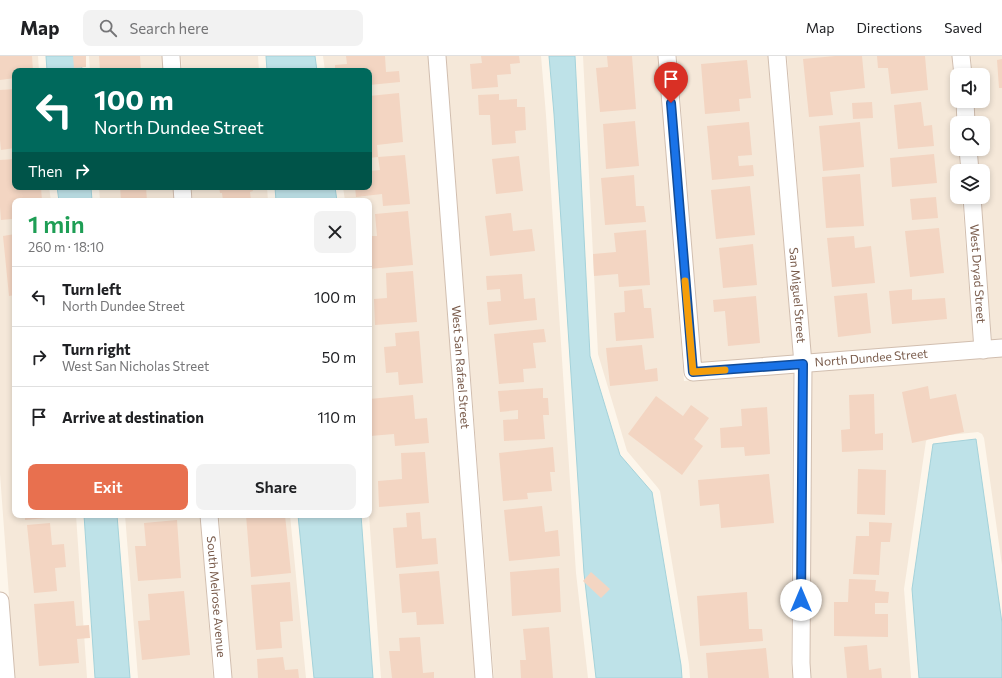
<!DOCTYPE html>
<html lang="en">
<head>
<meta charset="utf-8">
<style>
	body { margin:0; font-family:Commissioner,sans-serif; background:#f2f2f2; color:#202124; height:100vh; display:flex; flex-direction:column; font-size:15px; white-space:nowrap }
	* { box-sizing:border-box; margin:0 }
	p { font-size:13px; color:#757577 }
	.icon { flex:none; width:22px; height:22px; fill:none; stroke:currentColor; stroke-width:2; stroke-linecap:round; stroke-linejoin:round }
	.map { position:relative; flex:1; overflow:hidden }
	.details { position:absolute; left:12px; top:142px; width:360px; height:320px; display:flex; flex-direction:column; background:#fff; border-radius:8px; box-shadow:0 2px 6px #0003 }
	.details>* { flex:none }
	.banner { position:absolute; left:12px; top:12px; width:360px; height:122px; border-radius:8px; box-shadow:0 2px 6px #0003; background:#00695c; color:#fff; overflow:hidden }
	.tools { position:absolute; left:950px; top:12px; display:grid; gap:8px }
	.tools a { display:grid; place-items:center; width:40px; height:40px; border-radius:8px; background:#fff; box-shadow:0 2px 6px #0003; font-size:20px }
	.pin { position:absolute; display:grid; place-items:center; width:34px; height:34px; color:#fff; margin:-41px -17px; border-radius:50% 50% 50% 0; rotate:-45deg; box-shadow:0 0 4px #0007 }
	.pin .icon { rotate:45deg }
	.me { position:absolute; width:44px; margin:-22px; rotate:0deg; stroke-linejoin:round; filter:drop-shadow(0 0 3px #0008) }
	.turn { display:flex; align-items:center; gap:14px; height:84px; padding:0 16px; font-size:18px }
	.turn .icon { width:52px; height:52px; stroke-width:2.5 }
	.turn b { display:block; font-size:28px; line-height:34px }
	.then { display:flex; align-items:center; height:38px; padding:0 16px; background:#0003; gap:8px; font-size:15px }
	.round { display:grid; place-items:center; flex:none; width:42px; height:42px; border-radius:8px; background:#f2f2f2 }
	.overview { display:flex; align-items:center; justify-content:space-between; height:68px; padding:0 16px }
	h1 { font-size:24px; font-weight:600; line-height:30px; color:#1e9e55 }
	.primary-button { display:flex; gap:8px; margin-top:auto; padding:8px 16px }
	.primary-button a { flex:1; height:46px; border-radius:8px; background:#e8704f; color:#fff; font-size:16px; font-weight:600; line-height:46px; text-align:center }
	.primary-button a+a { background:#f2f2f2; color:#202124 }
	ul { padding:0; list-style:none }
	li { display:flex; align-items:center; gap:12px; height:60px; padding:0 16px; border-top:1px solid #e0e0e0 }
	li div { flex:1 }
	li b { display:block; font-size:15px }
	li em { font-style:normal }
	header { display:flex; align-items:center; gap:24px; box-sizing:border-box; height:56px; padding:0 20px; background:#fff; border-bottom:1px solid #e0e0e0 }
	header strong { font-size:19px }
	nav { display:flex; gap:22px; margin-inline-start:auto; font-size:14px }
	.search { width:280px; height:36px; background:#f2f2f2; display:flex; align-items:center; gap:10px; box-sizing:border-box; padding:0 14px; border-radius:8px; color:#757577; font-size:15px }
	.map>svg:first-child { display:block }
	.residential { fill:#f5e8d9 }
	.water { fill:#bee2e8; stroke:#a4d2da }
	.building { fill:#f3d5c2 }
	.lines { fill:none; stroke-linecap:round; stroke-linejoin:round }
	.street-casing { stroke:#d1beaf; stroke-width:19 }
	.street { stroke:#fff; stroke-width:17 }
	.route-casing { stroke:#114b97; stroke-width:10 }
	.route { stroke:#1a73e8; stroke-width:7 }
	.slow { stroke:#f59e0b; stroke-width:7 }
	.labels { text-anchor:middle; stroke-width:3; stroke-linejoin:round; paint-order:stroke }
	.street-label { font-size:12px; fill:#7a5c4c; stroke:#fffaf2 }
</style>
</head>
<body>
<header>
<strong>Map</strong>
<div class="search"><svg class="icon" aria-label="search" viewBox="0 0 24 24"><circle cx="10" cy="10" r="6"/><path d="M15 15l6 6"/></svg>Search here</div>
<nav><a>Map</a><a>Directions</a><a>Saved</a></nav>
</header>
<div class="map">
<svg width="1002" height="622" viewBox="0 0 1002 622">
	<rect width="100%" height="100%" fill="#fdf6eb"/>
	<path class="residential" d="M0,0H38L39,15H15V131H49L51,145H15V459H76L87,622H15L0,418Z
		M89,0H162L163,15H90Z
		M181,0H258L259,15H182Z
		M323,0H428L475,622H381L369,459V145H345L343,131H369V15H325Z
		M446,0H541L546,59L576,517L588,622H494Z
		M583,0H658L684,325L793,317L791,608L793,622H690L689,608L660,435L658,432L627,395L598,298Z
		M677,0H768L793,300L701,307Z
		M787,0H952L957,71V93H959L960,115H957V141H962L973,286L811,299Z
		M971,0H1002V284L992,285L981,141H983V115H979L977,93H983V67H975L974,45H983V19H972Z
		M99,131H173L174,145H100Z
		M191,131H267L268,145H193Z
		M1002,300V509L984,382L982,378L978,376L930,381L926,385L904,533L911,622H811L810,607L812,316Z
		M125,459H200L213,622H138Z
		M219,459H290L306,622H232Z"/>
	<path class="water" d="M46,0H81L82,15H47Z
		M266,0H315L317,15H267Z
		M549,0H575L590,300L620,399L652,436L681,609L682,622H596L584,517L554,58Z
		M57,131H91L92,145H59Z
		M275,131H335L337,145H276Z
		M976,383L1002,567V622H919L912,533L933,388Z
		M84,459H117L130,622H95Z
		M298,459H361L373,622H314Z"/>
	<path class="building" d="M0,0H32L33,15H15V22L0,24Z
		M73,0H86V11L74,12Z
		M99,0H140L141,15H100Z
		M346,0H385L386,16L399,15L400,26L369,29V15H335V9L347,8Z
		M481,0H519L520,7L510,8L511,18L497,19L498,31L472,33L470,8L482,7Z
		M607,0H632L636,53L600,56L596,12L608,11Z
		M835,0H862L865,32L830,36L833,59L809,61L803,3Z
		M877,0H925L928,34L891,38L888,12H878Z
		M1002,3V32H999L997,4Z
		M747,4L751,42L739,43L740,55L705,58L701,8Z
		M238,13V15H224V14Z
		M15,33V92L1,94L0,84V34Z
		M399,37L403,86L377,89L378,101L369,102V40Z
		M499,38V44L517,43V51H525L526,74L515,75L516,87L492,89L490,59H479L478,39Z
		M872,46L873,62L853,63L852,47Z
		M921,46L924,70L932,69L934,90L898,93L894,49Z
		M635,65L639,110L606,113L603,68Z
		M749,66L752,99L738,100L739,110L753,109L754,120L712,124L707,70Z
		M860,66L864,111L823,115L819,70Z
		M934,98L937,127L892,131L890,102Z
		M405,99L410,148L383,150L382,138L356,141L355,131H369V115L380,114L378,101Z
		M519,100L523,135L496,138L492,103Z
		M15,103V131H41L42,145H15V175H13L12,163L1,164L0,151V104Z
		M860,118L864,170L826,172L822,121Z
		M634,119L636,150H644L646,166L605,169L601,122Z
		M750,130L755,179L716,183L711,134Z
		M120,131H146L147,145H121Z
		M219,131H252L253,135L250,136L251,145H223L222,137H220Z
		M936,141L938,162L912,164L910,143Z
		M408,155L413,209L369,213V180H377L375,158Z
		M511,157L513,175L532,173L535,195L490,200L485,160Z
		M939,172L944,217L910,221L905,175Z
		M646,174L650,229L619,231L618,218L594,220L593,198L616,196L614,177Z
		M15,178V239L9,240L3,180Z
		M854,180L855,192L871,190L875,227L832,231L827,182Z
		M753,188L757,229L723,232L719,192Z
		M413,215L417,266L375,269L374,243L387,242L386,217Z
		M522,218L524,243L535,242L537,264L489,269L487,246L501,245L500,233L487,234L486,220Z
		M642,233L644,252H651L654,282L616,285L614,257L625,256L624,235Z
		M912,233V244L945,242L947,263L892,268L889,235Z
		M867,237L871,277L838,281L834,240Z
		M756,240L760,287L728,290L725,255L714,256L713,244Z
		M12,261H15V284H14Z
		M544,273L546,286L533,287L536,312L523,313L524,326L499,328L494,278Z
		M419,275L423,327L399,329L398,316L386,317L384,291L396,290L395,277Z
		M642,289L645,314L657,312L658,325L610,330L606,292Z
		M928,330L930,343L956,338L964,376L912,387L902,336Z
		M543,332V342H548L549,359H543L545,383L504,385L503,364L518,363V354L500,356L498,335Z
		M874,338L875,378L883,377V394L842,396L841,374L850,373L849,339Z
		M413,339L415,363L427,362L429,387L395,390L394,378L370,380L369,343Z
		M656,340L683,360L691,349L709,362L694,383L703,390L682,419L628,378Z
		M767,351L770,398L745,400L744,391L721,392L720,372L742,370L741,353Z
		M553,391L555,416H550L552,435L527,437L528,443L503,445L499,397Z
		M425,396L429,447L379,451L378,425L402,423L401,397Z
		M858,413L886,414L885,459L857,458Z
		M769,418L774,467L721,472L719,448L700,450L698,424Z
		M542,450L545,476L558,474L560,500L509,505L504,454Z
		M420,456L422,483L436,482L438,508L396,512L393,472L407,471L406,457Z
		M25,459H57V461L25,464Z
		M246,459H285L291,517L251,521Z
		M177,464L181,522L138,525L135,490H146L144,467Z
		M869,466L892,467L890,486H881L879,519L853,518L856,480H869Z
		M50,467L52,489L64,488L66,511L55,512L57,535L34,537L27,469Z
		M559,512L561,556L512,560L510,516Z
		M439,515L444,568L417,569L416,556L402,557L399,518Z
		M591,516L610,533L601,542L583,525Z
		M849,523L876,524L875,535L889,536L888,547H875V558H888V581L834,580V546H848Z
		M290,526L293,565L280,566L282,592L256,594L251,529Z
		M184,535L190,599L142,604L138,565L150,564L148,538Z
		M747,536L749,573H762L763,585L700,590L697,540Z
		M74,545L76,570L89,569L90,582L77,583L79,607L39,610L34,548Z
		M549,571L553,622H521L520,604H526L523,573Z
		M420,581L423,617L434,616V622H392L389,595H400L399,582Z
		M867,589L869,614L881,612L882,622H847L844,591Z
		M766,592L769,622H708L706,597Z
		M283,601L285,614L298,613L299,622H258L257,603Z"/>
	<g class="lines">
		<defs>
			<g id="street">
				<path d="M171,0L172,15"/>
				<path id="s1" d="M437,0L484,622"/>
				<path id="s2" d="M667,0L693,316L1002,292"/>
				<path id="s3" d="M777,0L803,308L801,607L802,622"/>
				<path d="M961,0L963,19"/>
				<path d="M965,45L966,67"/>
				<path d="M968,93L970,115"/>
				<path d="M182,131L183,145"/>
				<path id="s4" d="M972,141L983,294"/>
				<path id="s5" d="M209,459L223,622"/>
				<path d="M0,545L6,622"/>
			</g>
		</defs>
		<use href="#street" class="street-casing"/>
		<use href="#street" class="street"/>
	</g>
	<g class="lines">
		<defs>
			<path id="route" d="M671,47L693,316L803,308L801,544"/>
		</defs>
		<use href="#route" class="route-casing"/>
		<use href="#route" class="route"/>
		<path class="slow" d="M685,225L693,316L725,314"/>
	</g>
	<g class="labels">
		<g class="street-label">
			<text dy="4" stroke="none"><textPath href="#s4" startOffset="77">West Dryad Street</textPath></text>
			<text dy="4" stroke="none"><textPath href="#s3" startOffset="240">San Miguel Street</textPath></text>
			<text dy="4" stroke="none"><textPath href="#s2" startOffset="496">North Dundee Street</textPath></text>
			<text dy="4" stroke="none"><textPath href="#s1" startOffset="312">West San Rafael Street</textPath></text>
			<text dy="4" stroke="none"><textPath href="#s5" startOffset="82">South Melrose Avenue</textPath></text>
		</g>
	</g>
</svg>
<div class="tools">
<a><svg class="icon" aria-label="sound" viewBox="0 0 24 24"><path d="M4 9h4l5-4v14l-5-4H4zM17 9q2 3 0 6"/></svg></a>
<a><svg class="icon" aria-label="search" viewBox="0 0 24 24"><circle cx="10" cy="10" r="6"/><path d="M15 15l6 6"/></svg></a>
<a><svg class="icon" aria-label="layers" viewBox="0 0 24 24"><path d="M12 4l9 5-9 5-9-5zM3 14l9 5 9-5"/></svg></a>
</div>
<div class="pin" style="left:671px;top:47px;background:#d93025"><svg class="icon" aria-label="arrive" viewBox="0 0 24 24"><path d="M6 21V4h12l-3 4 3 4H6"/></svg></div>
<svg class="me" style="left:801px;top:544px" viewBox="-20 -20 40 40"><circle r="19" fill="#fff"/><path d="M0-13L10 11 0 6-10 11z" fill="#1a73e8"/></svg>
<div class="banner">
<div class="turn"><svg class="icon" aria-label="left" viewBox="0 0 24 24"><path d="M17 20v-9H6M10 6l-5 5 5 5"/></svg><div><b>100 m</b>North Dundee Street</div></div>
<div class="then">Then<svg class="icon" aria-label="right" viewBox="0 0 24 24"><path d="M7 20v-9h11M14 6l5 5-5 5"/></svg></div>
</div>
<section class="details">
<div class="overview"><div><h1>1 min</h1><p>260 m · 18:10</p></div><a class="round"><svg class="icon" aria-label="close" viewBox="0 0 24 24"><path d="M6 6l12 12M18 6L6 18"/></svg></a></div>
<ul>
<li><svg class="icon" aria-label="left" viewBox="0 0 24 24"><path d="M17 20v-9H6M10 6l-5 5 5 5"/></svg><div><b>Turn left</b><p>North Dundee Street</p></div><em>100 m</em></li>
<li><svg class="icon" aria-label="right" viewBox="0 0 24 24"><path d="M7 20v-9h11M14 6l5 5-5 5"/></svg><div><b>Turn right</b><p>West San Nicholas Street</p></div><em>50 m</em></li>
<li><svg class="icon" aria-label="arrive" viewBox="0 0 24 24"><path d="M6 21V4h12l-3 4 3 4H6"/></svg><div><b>Arrive at destination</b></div><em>110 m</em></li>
</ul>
<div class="primary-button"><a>Exit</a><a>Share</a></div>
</section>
</div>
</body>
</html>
